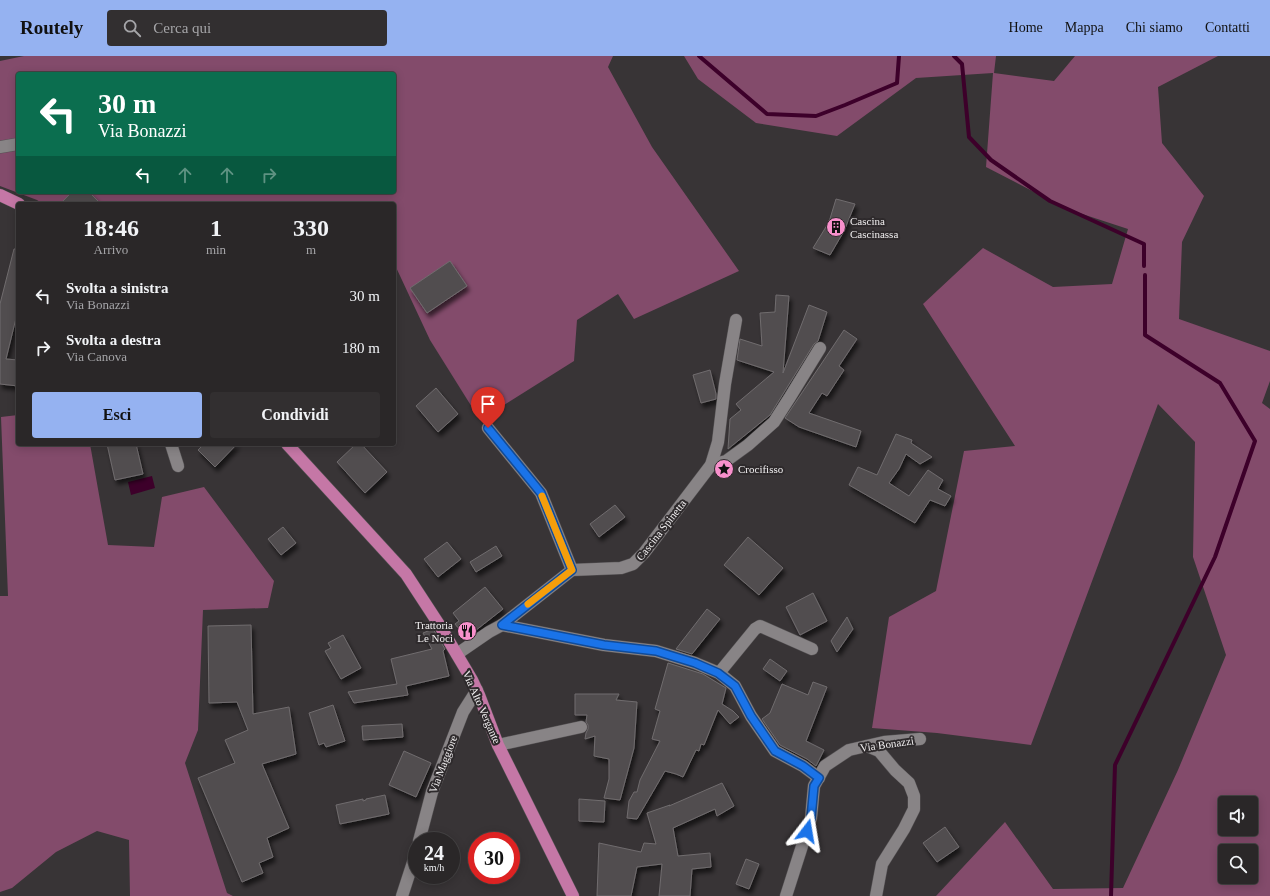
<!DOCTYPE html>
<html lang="it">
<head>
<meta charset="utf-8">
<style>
  :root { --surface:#2a2728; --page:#322f30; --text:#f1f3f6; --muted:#a5a5a8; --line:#464445; --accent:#95b2f1 }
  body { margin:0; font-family:Georgia,serif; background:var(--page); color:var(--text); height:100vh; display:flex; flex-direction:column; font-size:15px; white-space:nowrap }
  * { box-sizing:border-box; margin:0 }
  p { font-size:13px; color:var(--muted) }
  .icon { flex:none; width:22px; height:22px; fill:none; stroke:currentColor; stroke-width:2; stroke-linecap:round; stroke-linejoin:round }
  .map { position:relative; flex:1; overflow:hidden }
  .panel { position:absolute; left:16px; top:146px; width:380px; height:244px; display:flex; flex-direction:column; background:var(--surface); border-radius:4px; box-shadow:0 2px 10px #0003,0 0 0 1px var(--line) }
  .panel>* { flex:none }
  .hud { position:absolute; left:16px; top:16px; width:380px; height:122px; border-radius:4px; box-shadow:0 2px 10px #0003,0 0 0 1px var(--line); background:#0b6e4f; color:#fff; overflow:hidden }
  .fabs { position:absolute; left:1218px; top:740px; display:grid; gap:8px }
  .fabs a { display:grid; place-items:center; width:40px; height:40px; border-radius:4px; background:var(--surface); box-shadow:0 2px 10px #0003,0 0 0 1px var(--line); font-size:20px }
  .speed { position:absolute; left:408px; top:776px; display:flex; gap:8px; font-size:20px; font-weight:700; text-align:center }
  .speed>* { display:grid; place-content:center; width:52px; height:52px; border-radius:50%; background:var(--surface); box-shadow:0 2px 10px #0003,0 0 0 1px var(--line); line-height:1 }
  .speed small { font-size:10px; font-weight:400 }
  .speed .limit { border:6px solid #d22; background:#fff; color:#111 }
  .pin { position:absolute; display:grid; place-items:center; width:34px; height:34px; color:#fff; margin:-41px -17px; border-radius:50% 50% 50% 0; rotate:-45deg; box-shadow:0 0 4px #0007 }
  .pin .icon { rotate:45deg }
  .me { position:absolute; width:44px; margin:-22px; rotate:14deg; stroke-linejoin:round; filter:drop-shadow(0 0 3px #0008) }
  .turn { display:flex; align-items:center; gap:14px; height:84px; padding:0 16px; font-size:18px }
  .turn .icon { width:52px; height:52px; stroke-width:2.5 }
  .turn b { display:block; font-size:28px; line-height:34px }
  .lanes { display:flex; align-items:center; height:38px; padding:0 16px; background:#0003; justify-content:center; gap:20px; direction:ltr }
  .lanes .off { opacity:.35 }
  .eta { display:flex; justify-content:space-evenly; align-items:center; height:68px; text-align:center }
  .eta b { font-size:24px; font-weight:700; line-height:28px }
  .action { display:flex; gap:8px; margin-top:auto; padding:8px 16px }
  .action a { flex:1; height:46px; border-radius:4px; background:var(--accent); color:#111; font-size:16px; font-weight:700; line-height:46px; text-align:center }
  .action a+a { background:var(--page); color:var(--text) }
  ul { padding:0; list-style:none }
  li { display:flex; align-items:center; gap:12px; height:52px; padding:0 16px }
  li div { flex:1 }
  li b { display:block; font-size:15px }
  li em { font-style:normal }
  header { display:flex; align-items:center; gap:24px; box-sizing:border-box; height:56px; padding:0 20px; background:var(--accent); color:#111 }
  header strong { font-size:19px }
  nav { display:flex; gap:22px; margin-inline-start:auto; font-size:14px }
  .search { width:280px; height:36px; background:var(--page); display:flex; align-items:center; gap:10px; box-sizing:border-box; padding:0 14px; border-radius:4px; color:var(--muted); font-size:15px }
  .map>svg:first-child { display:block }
</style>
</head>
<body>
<header>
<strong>Routely</strong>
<div class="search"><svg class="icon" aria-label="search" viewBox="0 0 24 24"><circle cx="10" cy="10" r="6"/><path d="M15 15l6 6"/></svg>Cerca qui</div>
<nav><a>Home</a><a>Mappa</a><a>Chi siamo</a><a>Contatti</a></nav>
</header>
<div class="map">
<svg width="1270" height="840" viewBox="0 0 1270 840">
  <defs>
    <filter id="shadow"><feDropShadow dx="2.5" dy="4.5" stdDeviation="2" flood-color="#0009"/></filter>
  </defs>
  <rect width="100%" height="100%" fill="#383436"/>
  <!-- green -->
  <g fill="#834b6b" fill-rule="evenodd">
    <path d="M24,0h589l-5,11 44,80 87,124 -105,48 -16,-25 -41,26 -3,41 -94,59 -50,-80 -36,-77v-59h-351l-6,-4 -37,-14v-125zM18,18h376v118h-376z"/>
    <path d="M684,0h312l-2,17 60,8 21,-25h143l-60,31 4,56 42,53 -22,46 -3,77 91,32v30l-8,22 8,6v487h-334l69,-74 48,67 70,-1 55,-118 48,-115 -33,-98 2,-115 -37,-38 -127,341 -94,-12 -65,-5 17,-111 47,-26 28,-140 51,-5 -92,-142 60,-56 70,39 59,-3 16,-55 -61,-20 -81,-42 7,-94 -77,5 -79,58 -81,-13 -58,-44zM1225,747h26v26h-26zM1225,795h26v26h-26z"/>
    <path d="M18,359v29h72l18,101 46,2 8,-50 42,-10 70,94 -6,27 -65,2 -5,120 -13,33 42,130 6,3h-103l-1,-56 -32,-9 -41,21 -44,36 -12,4v-296h8l-7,-179z"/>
  </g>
  <!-- water -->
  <path fill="#3d002a" d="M152,420l3,12 -24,7 -3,-13z"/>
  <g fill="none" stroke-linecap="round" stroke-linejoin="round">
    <!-- stream -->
    <g stroke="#3d002a" stroke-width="4">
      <path d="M699,0l68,58 49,2 29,-11 52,-22 2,-27"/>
      <path d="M954,0l8,8 7,73 22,23 59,41 94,43v22"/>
      <path d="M1111,840l4,-131 100,-208 40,-116 -35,-58 -75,-48v-60"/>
    </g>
  </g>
  <!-- building -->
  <g fill="#514d4f" stroke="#706c6e" filter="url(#shadow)">
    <path d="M72,136h17l12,12h-41z"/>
    <path d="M836,143l19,5 -11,27 -14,24 -17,-7 16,-26z"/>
    <path d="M14,193h4v61l-12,49 12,1v26l-18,-2v-80z"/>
    <path d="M450,205l17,25 -40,27 -17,-25z"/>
    <path d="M776,239l13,1 -6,77 26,-68 18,7 -9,29 -4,3 -44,71 -42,34 2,-30 11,-9 -5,-6 38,-32 -37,-12 3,-21 22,7 -2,-33 15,-1z"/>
    <path d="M844,274l13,9 -18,27 5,4 -17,26 -5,-3 -13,20 52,18 -5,16 -57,-20 -14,-9z"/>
    <path d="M710,314l6,24v5l-15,4 -8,-28z"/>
    <path d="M436,332l22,26 -20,18 -22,-26z"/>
    <path d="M896,378l16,6 -1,3 21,14 -12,7 -14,-10 -7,15 -10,14 20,13 19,-26 15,10 -5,9 13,7 -6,10 -15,-6 -15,23 -66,-38 9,-18 19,8z"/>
    <path d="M107,388h29l7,30 -28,6z"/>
    <path d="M204,388h33l-22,23 -17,-17z"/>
    <path d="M356,388h5l26,28 -22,21 -28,-31z"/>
    <path d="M615,449l10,12 -26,20 -9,-13z"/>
    <path d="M283,471l13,16 -15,12 -13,-16z"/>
    <path d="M748,481l35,31 -24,27 -35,-30z"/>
    <path d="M447,486l14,17 -23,18 -14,-18z"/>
    <path d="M496,490l6,10 -26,16 -6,-10z"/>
    <path d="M485,531l18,22 -37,29 -11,-14 4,-3 -6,-8z"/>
    <path d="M813,537l14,28 -27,14 -14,-28z"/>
    <path d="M707,553l13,10 -28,35 -16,-5z"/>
    <path d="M847,561l6,12 -16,23 -6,-11z"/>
    <path d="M251,569l2,89 36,-7 7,47 -34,10 27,64 -22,10 6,19 -14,6 4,10 -21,9 -44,-104 37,-15 -10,-23 23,-10 -11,-28 -28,1 -1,-77z"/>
    <path d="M433,573l12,20 -2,2 6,25 -43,10 2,9 -54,8 -6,-11 49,-8 -6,-25 41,-10 -9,-16z"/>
    <path d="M343,579l18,33 -20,11 -16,-28 6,-3 -3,-5z"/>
    <path d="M770,603l17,12 -7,10 -17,-12z"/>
    <path d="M668,607l35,11 23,14 -4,16 11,7 6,6 -9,7 -12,-14 -14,35 -3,-1 -2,7 -3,-1 -13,27 -7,-3 -11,-3 -28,48 -10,-1 2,-17 5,-9h3l3,-12 20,-39 -8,-2 8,-28 -5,-2z"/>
    <path d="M813,626l14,5 -21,54 18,9 -8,16 -9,-7 -27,-14 -18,-26 8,-6 12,-29 26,11z"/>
    <path d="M575,638h44l-3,6 21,2 -3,46 -14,52 -16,-2 5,-19v-20l-15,-3 1,-20 -10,3 1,-6 2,-4v-4l-2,-3 1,-7h-12z"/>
    <path d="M333,649l12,36 -19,6 -2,-4 -5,2 -10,-32z"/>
    <path d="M402,668l1,13 -40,3 -1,-14z"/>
    <path d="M404,695l27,12 -15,34 -27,-12z"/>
    <path d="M722,727l12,23 -17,10 -2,-7 -42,19 5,28 32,-3 1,14 -19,2 -2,27h-31l3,-32 -25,3 -6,29h-34l2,-53 42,9 3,-9 12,1 -9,-31 23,-8 -1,1z"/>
    <path d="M385,739l4,19 -49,10 -4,-19 27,-6v2l3,-1v-1z"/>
    <path d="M579,743l26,2 -1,21 -25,-1z"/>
    <path d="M945,771l14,20 -22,15 -14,-19z"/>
    <path d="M746,803l13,5 -10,25 -13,-5z"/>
  </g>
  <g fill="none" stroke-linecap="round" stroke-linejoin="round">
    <!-- minor casing -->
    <g stroke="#565355" stroke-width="13">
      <g id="minor">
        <path d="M0,91l18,-3"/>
        <path d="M171,388l7,22"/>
        <path d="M711,409l15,-4 22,-16 26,-23 16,-25 30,-49"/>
        <path d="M572,514l49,-2 12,-4 11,-11 67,-88 7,-23 7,-58 11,-64"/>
        <path d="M502,569l102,20 52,6 39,12 24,10 16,13 16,30 24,35 28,15 16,12"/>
        <path d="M457,598l32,-22 13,-7 70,-55 -31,-77 -53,-65"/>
        <path d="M719,617l36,-44 5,-3 52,23"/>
        <path d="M498,689l83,-18"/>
        <path d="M867,690l12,5 16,19 14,13 5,13v13l-10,20 -22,35 -6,32"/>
        <path d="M419,785l13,-49 31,-80 14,-22"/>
        <path d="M402,840l15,-46"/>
        <path d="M786,840l25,-78 3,-32 11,-20 24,-16 35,-8 36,-3"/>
      </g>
    </g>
    <!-- major casing -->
    <g stroke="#565355" stroke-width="13">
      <g id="major">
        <path d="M0,139l19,9"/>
        <path d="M287,388l119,130 34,52 32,54 7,15 19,50 75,151"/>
      </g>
    </g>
    <!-- minor -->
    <use href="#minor" stroke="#888486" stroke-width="12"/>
    <!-- major -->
    <use href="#major" stroke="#c577a6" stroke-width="12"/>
  </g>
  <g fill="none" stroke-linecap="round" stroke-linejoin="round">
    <!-- route casing -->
    <g stroke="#114b97" stroke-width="10">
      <path id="route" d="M488,372l53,65 31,77 -70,55 102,20 52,6 39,12 23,10 17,13 16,30 24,35 28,15 16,12 -5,8 -3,32 -4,13"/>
    </g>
    <!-- route -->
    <use href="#route" stroke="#1a73e8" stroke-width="7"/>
    <!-- slow -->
    <path stroke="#f59e0b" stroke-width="7" d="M528,548l44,-34 -30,-74"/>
  </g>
  <!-- icons -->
  <defs>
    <g id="building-disc" transform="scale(1)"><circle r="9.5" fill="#f890cc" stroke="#2e2a2c"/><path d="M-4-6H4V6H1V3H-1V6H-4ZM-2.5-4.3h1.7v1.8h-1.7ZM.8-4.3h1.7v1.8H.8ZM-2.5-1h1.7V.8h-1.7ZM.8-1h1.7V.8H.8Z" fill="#111"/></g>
    <g id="sight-disc" transform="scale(1)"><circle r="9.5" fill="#f890cc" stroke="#2e2a2c"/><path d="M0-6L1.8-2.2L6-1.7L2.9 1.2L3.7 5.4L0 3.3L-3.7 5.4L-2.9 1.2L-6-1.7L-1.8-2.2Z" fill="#111"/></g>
    <g id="restaurant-disc" transform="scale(1)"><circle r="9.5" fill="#f890cc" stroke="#2e2a2c"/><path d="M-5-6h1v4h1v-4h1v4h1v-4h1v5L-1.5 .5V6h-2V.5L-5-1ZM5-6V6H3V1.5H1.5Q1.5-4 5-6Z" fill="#111"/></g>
  </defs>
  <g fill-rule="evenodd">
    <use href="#building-disc" x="836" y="171"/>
    <use href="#sight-disc" x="724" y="413"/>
    <use href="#restaurant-disc" x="467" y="575"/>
  </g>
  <g text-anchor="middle" stroke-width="4" stroke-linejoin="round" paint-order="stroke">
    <!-- poi labels -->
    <g font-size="11" fill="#f1eff0" stroke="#2e2a2c" text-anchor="start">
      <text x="850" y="169">Cascina<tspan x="850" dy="13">Cascinassa</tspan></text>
      <text x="738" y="417">Crocifisso</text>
      <text x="453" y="573" text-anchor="end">Trattoria<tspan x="453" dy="13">Le Noci</tspan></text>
    </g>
    <!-- street labels -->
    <g font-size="11" fill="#f1eff0" stroke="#2e2a2c">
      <text transform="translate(661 474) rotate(-52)" y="4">Cascina Spinetta</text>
      <text transform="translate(482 651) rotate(66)" y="4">Via Alto Vergante</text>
      <text transform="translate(887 688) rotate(-8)" y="4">Via Bonazzi</text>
      <text transform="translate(443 708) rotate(-69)" y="4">Via Maggiore</text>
    </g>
  </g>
</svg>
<div class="fabs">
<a><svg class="icon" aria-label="sound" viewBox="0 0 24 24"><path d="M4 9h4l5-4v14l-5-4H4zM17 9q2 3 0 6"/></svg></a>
<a><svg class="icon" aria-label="search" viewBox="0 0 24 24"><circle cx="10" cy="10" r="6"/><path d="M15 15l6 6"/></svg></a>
</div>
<div class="speed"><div>24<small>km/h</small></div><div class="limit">30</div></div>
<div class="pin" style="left:488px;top:372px;background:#d93025"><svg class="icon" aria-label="arrive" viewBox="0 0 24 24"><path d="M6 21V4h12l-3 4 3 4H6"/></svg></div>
<svg class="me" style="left:807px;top:775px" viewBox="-20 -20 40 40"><path d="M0-17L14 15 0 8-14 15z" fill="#1a73e8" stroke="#fff" stroke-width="4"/></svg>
<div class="hud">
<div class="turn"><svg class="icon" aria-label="left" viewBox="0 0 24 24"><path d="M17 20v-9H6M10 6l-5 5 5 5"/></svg><div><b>30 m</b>Via Bonazzi</div></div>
<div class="lanes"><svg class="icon" aria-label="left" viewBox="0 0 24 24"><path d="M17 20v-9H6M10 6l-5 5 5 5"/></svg><svg class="icon off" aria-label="ahead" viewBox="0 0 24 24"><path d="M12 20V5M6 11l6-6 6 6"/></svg><svg class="icon off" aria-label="ahead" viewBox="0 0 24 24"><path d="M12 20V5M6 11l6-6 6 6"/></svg><svg class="icon off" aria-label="right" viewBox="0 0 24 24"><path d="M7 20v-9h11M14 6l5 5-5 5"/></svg></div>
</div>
<section class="panel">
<div class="eta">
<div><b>18:46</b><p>Arrivo</p></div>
<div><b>1</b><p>min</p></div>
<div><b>330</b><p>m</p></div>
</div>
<ul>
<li><svg class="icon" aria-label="left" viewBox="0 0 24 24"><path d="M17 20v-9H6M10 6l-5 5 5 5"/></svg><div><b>Svolta a sinistra</b><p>Via Bonazzi</p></div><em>30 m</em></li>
<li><svg class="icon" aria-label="right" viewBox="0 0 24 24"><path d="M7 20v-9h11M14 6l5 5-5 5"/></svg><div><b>Svolta a destra</b><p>Via Canova</p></div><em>180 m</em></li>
</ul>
<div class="action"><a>Esci</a><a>Condividi</a></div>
</section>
</div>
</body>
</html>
